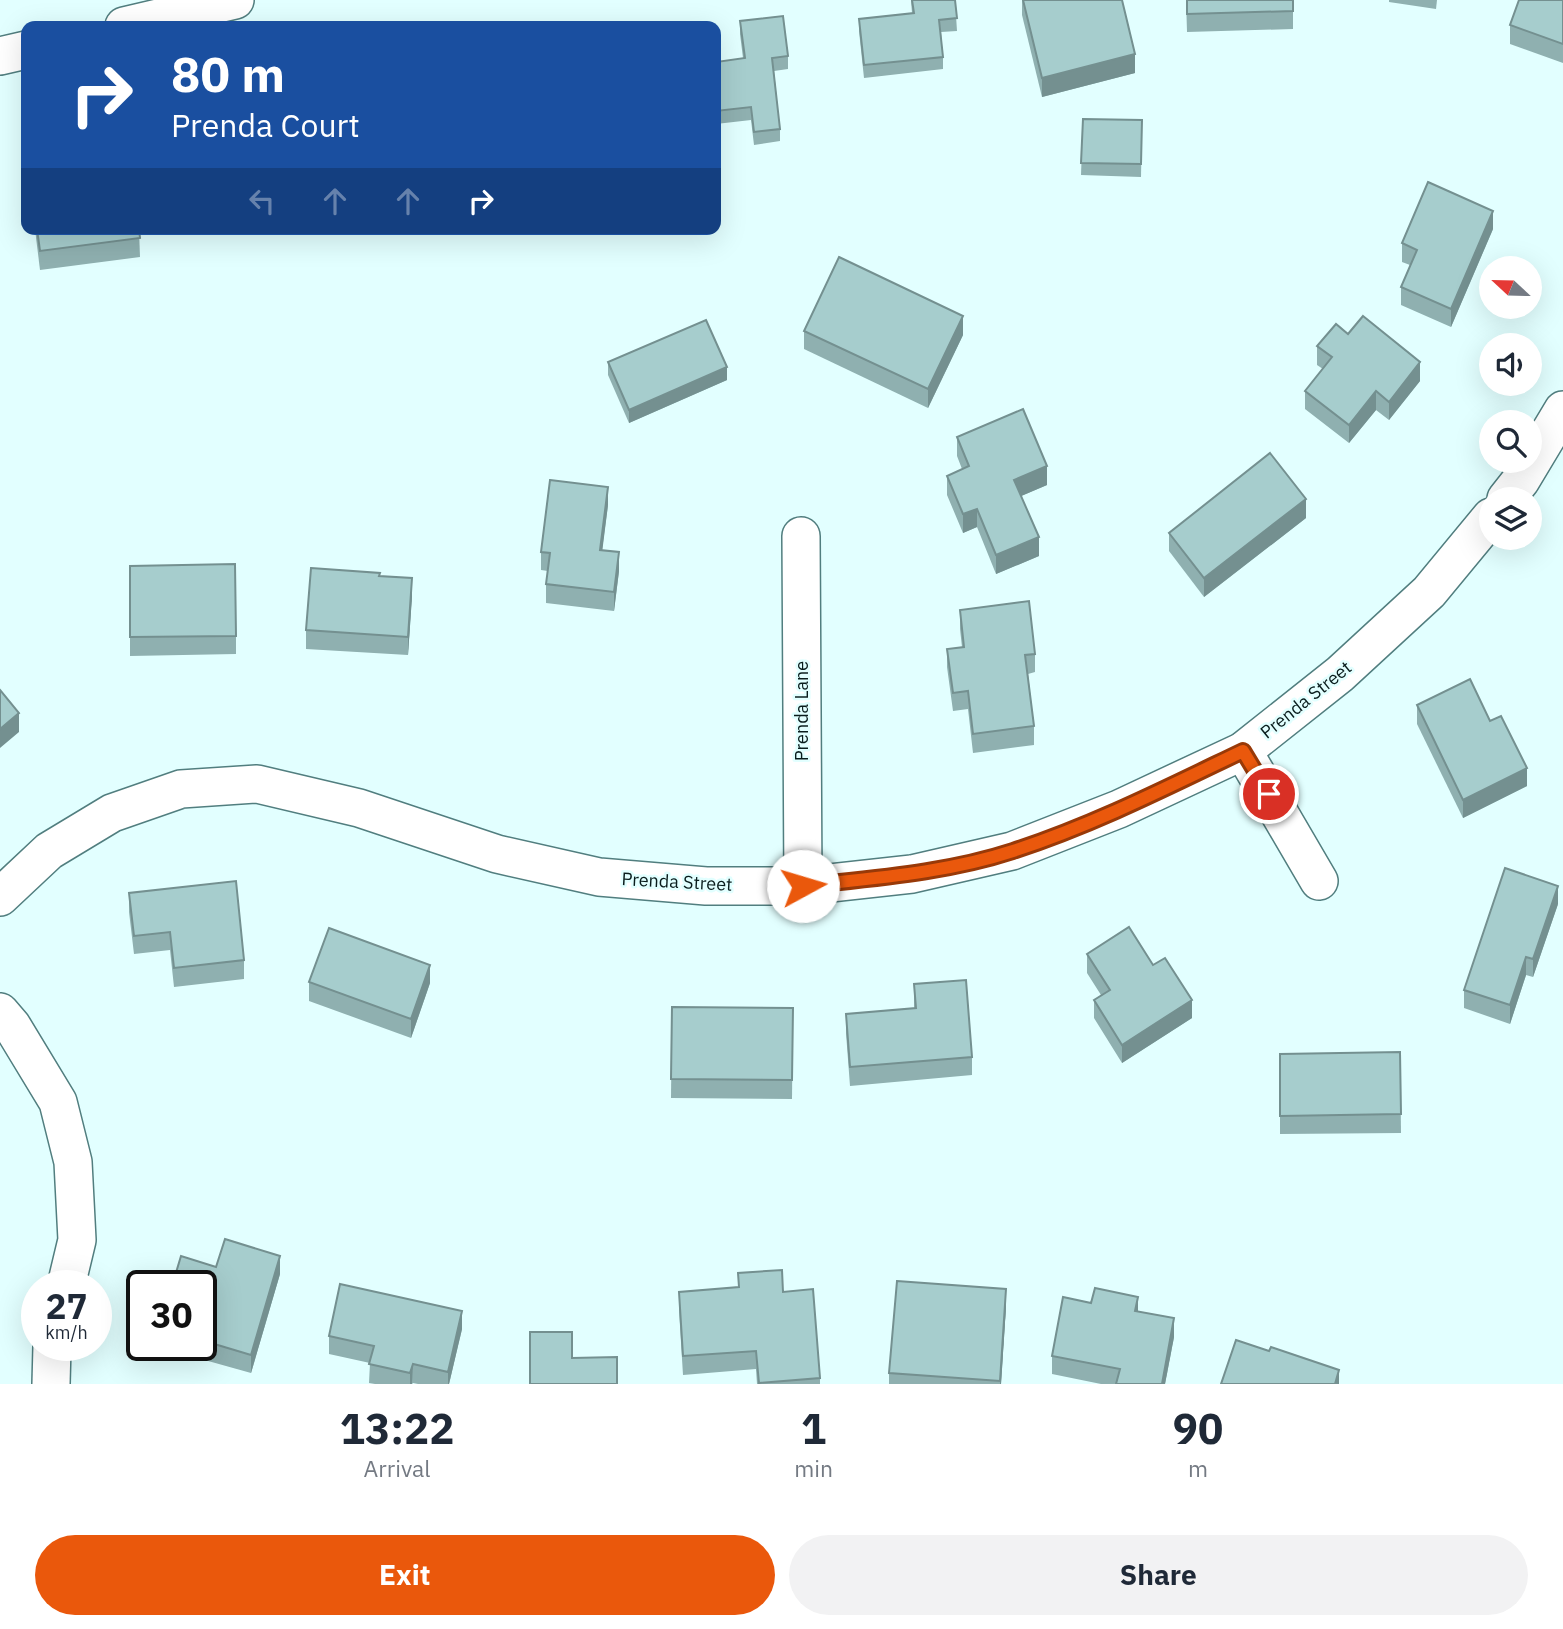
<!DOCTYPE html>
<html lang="en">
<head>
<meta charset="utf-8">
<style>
  :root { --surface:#fff; --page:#f2f2f3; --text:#1f2937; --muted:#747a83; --accent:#ea580c }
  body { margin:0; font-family:"IBM Plex Sans",sans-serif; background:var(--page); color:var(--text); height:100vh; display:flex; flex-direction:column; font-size:26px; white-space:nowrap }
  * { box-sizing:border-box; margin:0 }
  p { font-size:23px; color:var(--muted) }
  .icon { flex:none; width:38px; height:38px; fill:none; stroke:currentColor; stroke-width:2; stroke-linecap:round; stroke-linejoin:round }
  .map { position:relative; height:1384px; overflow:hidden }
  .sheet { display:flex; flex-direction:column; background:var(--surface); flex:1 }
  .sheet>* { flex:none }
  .guide { position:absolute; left:21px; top:21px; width:700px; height:214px; border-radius:14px; box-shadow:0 7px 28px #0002; background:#1a4fa0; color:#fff; overflow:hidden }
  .needle { width:46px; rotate:292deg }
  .tools { position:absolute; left:1479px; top:256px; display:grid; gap:14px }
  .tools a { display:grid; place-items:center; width:63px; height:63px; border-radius:50%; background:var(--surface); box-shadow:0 7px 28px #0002; font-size:35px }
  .speed { position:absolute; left:21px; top:1270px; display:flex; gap:14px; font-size:35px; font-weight:700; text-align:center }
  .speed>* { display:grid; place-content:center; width:91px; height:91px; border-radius:50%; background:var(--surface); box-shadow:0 7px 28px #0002; line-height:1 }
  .speed small { font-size:18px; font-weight:400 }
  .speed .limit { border:4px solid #111; border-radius:10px; background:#fff; color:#111 }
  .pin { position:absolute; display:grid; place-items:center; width:60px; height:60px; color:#fff; margin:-30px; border:4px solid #fff; border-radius:50%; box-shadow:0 2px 7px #0007 }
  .me { position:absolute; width:77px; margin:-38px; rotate:84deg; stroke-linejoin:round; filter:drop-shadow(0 0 5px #0008) }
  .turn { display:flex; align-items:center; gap:24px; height:147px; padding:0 35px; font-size:32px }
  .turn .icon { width:91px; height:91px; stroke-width:2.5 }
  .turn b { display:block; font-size:49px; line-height:60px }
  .lanes { display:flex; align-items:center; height:66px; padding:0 35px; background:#0003; justify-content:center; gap:35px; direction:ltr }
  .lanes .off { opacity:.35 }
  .eta { display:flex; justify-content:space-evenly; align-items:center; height:119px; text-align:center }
  .eta b { font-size:42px; font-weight:700; line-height:49px }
  .primary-button { display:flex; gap:14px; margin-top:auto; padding:14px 35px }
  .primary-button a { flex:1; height:80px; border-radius:42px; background:var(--accent); color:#fff; font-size:28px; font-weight:700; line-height:80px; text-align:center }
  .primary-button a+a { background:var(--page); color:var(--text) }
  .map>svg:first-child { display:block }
</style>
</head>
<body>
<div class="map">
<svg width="1563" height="1384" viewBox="0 0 1563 1384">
  <rect width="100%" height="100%" fill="#e2ffff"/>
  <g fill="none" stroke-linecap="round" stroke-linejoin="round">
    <!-- street casing -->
    <g stroke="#517e7f" stroke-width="40">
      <g id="street">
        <path d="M124,26l111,-26"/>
        <path d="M0,56l26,-6"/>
        <path d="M1506,499l15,-19 42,-70"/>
        <path d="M801,536l2,350"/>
        <path d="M1243,751l76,130"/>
        <path d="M0,897l49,-46 63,-38 69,-24 76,-5 102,24 138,46 102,23 107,9h97l109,-12 100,-23 107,-42 124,-58 97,-77 89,-82 62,-75"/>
        <path d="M0,1012l12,14 46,76 15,60 4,78 -11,46"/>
        <path d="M51,1384l1,-38"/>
      </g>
    </g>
    <!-- street -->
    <use href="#street" stroke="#fff" stroke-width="37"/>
  </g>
  <!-- wall -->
  <g fill="#8fb0b0">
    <path d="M911,0h44l2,31 -16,1 2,25v12l-79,9 -5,-47v-12l53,-6z"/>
    <path d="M1022,0h100l13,73 -93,24 -20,-82z"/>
    <path d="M1186,0h107v29l-106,3z"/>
    <path d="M1389,0h48l-1,9 -47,-7z"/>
    <path d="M1563,0v63l-53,-19v-19z"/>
    <path d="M740,21l48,35v13l-14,2 6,58v12l-26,4 -3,-25 -35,4v-62l27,-4 -3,-24z"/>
    <path d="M1083,119l59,1 -1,57 -60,-2z"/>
    <path d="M35,229h104l1,28 -100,13z"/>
    <path d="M1493,229l-42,98 -50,-22v-18l9,-22 -8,-3v-19z"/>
    <path d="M804,331l159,4 -35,73 -124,-59z"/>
    <path d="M1348,334l72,47 -31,39 -13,-10 -27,33 -44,-34v-18l18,-22 -6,-4v-19z"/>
    <path d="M608,362l119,18 -98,43 -21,-48z"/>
    <path d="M957,437l90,48 -26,11 18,60 -43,18 -19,-47 -14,6 -16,-38v-19l15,-7 -5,-13z"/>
    <path d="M608,505l-6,45 17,21 -5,40 -68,-8v-19l2,-13 -7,-1v-18z"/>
    <path d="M1306,518l-102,79 -35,-46v-18z"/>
    <path d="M130,566l106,70v18l-106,2z"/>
    <path d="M380,576l32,20 -4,59 -102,-6v-19z"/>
    <path d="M960,610l75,44v18l-7,2 6,52v19l-61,8 -5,-44 -15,2 -6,-44v-18l15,-2 -2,-18z"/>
    <path d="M1417,705l110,81 -64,32 -46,-94z"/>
    <path d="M129,893l115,67v19l-70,8 -4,-37 -36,4 -5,-42z"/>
    <path d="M1558,904l-25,73 -7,-2 -16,49 -46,-16v-18z"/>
    <path d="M1087,954l66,11 39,53 -70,45 -28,-45v-18l7,-5 -14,-22z"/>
    <path d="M309,982l121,1 -19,55 -102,-37z"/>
    <path d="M914,984l58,73v18l-122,11 -4,-53v-19l68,-6z"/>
    <path d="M672,1007l121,1 -1,91 -121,-1z"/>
    <path d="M1400,1052l1,81 -121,1v-80z"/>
    <path d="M216,1267l64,7 -29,99 -50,-14v-73z"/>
    <path d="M738,1273l45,19 37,86v6h-63l-1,-15 -73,6 -4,-65v-18l59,-5z"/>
    <path d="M1006,1307l-5,77h-112v-11z"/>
    <path d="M1138,1312l36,25 -9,47h-64l-49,-10v-18z"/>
    <path d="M462,1329l-13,55h-31l-5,-1 -1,1h-37l-6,-1 1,-20 -41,-9v-18z"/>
  </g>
  <!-- shaded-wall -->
  <g fill="#749090">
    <path d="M1135,54v19l-93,24v-19z"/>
    <path d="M1493,211v18l-42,98v-18z"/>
    <path d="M963,316v19l-35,73v-19z"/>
    <path d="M1420,362v19l-31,39v-18z"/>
    <path d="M727,367v13l-98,43v-13z"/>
    <path d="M1376,391v19l-27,33v-18z"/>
    <path d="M1047,466v19l-33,14v-19z"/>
    <path d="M608,487v18l-8,64v-19z"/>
    <path d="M1306,499v19l-102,79v-19z"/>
    <path d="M977,509v18l-14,6v-19z"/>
    <path d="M1039,537v19l-43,18v-19z"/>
    <path d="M619,552v19l-5,40v-19z"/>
    <path d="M412,578v18l-4,59v-18z"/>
    <path d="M19,713v19l-19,16v-19z"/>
    <path d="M1527,768v18l-64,32v-18z"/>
    <path d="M1558,886v18l-25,73v-18z"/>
    <path d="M1526,957v18l-16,49v-19z"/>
    <path d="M430,965v18l-19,55v-19z"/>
    <path d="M1192,1000v18l-70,45v-18z"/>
    <path d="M280,1256v18l-29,99v-18z"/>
    <path d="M1006,1289v18l-5,77h-1z"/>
    <path d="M1138,1297v18l-3,-4z"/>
    <path d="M462,1311v18l-13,55h-1v-12z"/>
    <path d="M1174,1318v19l-9,47h-3z"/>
    <path d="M413,1364l-1,20h-2v-11z"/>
    <path d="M1339,1370v14h-4z"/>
  </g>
  <!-- building -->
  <g fill="#a6cdcd" stroke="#749090" stroke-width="2">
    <path d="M912,0h43l2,18 -18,2 4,37 -79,8 -5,-46 55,-6z"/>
    <path d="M1023,0h99l13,54 -93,24z"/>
    <path d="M1187,0h106v11l-106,3z"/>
    <path d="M1519,0h44v44l-53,-19z"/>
    <path d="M783,16l5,40 -16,2 8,71 -26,3 -3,-25 -35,4v-49l29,-4 -5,-37z"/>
    <path d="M1083,119l59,1 -1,44 -60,-1z"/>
    <path d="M1428,182l65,29 -42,98 -50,-22 16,-37 -15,-7z"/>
    <path d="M37,229h102l1,9 -100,13z"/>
    <path d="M839,257l124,59 -35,73 -124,-58z"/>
    <path d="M1363,316l57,46 -31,40 -13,-11 -27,34 -44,-34 27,-34 -15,-11 19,-22 12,10z"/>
    <path d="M706,320l21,47 -98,43 -21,-48z"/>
    <path d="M1023,409l24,57 -33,14 25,57 -43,18 -19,-46 -14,5 -16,-38 22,-10 -12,-29z"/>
    <path d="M1270,453l36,46 -102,79 -35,-45z"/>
    <path d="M550,480l58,7 -8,63 19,2 -5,40 -68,-8 4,-31 -9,-1z"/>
    <path d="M235,564l1,72 -106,1v-71z"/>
    <path d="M311,568l69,5 -1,3 33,2 -4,59 -102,-7z"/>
    <path d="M1029,601l6,53 -10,1 9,71 -61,8 -5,-43 -15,2 -6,-44 17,-2 -4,-37z"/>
    <path d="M1470,679l20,42 11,-5 26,52 -64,32 -46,-95z"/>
    <path d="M0,690l19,23 -19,16z"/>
    <path d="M1505,868l53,18 -25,73 -7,-2 -16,48 -46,-15z"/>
    <path d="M236,881l8,79 -70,8 -4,-36 -36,4 -5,-43z"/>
    <path d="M1129,927l24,38 12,-7 27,42 -70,45 -28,-45 16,-10 -23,-36z"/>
    <path d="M329,928l101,37 -19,54 -102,-37z"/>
    <path d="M966,980l6,77 -122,10 -4,-53 70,-6 -2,-24z"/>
    <path d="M672,1007l121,1 -1,72 -121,-1z"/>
    <path d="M1400,1052l1,62 -121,2v-62z"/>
    <path d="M225,1239l55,17 -29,99 -50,-15 5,-15 -5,-1v-38h-29l9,-30 35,11z"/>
    <path d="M782,1270l1,22 30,-3 7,89 -61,5 -3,-32 -73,5 -4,-64 60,-5 -1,-14z"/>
    <path d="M897,1281l109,8 -6,92 -111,-8z"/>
    <path d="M340,1284l122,27 -14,61 -35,-8 -3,9 -41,-9 5,-18 -45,-10z"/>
    <path d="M1095,1288l43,9 -3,14 39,7 -12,66h-46l4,-15 -68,-13 11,-59 28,6z"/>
    <path d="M530,1332h42v26l45,-1v27h-87z"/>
    <path d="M1236,1340l33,11 2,-4 68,23 -4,14h-114z"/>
  </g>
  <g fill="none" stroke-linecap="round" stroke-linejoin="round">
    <!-- route casing -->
    <g stroke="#983908" stroke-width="18">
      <path id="route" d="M803,886c71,-8 143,-13 210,-35 80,-26 155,-64 230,-100l26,43"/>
    </g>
    <!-- route -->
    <use href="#route" stroke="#ea580c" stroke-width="12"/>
  </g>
  <g text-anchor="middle" stroke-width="5" stroke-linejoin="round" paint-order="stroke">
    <!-- street labels -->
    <g font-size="18" fill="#091c1c" stroke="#e2ffff">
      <text transform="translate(1306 700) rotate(-39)" y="6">Prenda Street</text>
      <text transform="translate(802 711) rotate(-90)" y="6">Prenda Lane</text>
      <text transform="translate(677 882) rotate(3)" y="6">Prenda Street</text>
    </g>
  </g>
</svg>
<div class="tools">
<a><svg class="needle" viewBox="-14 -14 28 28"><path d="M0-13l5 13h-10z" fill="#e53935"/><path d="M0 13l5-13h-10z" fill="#747a83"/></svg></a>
<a><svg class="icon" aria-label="sound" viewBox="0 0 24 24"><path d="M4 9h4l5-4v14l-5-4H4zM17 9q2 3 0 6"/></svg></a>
<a><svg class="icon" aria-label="search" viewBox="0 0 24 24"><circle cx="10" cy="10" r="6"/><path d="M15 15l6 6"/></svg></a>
<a><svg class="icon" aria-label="layers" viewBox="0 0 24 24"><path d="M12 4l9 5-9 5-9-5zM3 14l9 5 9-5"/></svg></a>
</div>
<div class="speed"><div>27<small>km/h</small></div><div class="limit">30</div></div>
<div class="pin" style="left:1269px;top:794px;background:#d93025"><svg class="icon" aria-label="arrive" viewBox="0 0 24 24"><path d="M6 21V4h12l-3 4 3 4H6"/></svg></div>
<svg class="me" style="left:803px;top:886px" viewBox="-20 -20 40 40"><circle r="19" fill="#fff"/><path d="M0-13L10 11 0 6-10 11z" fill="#ea580c"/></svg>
<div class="guide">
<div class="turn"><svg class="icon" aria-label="right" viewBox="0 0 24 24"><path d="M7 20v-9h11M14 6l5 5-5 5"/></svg><div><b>80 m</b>Prenda Court</div></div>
<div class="lanes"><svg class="icon off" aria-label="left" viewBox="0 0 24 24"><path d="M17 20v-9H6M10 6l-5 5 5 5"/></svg><svg class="icon off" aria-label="ahead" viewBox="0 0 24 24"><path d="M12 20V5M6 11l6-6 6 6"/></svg><svg class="icon off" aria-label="ahead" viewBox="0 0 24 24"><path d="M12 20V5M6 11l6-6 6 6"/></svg><svg class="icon" aria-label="right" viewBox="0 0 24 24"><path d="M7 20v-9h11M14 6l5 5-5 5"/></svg></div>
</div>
</div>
<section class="sheet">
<div class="eta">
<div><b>13:22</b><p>Arrival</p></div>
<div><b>1</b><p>min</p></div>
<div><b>90</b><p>m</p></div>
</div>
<div class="primary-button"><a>Exit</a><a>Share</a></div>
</section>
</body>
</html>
